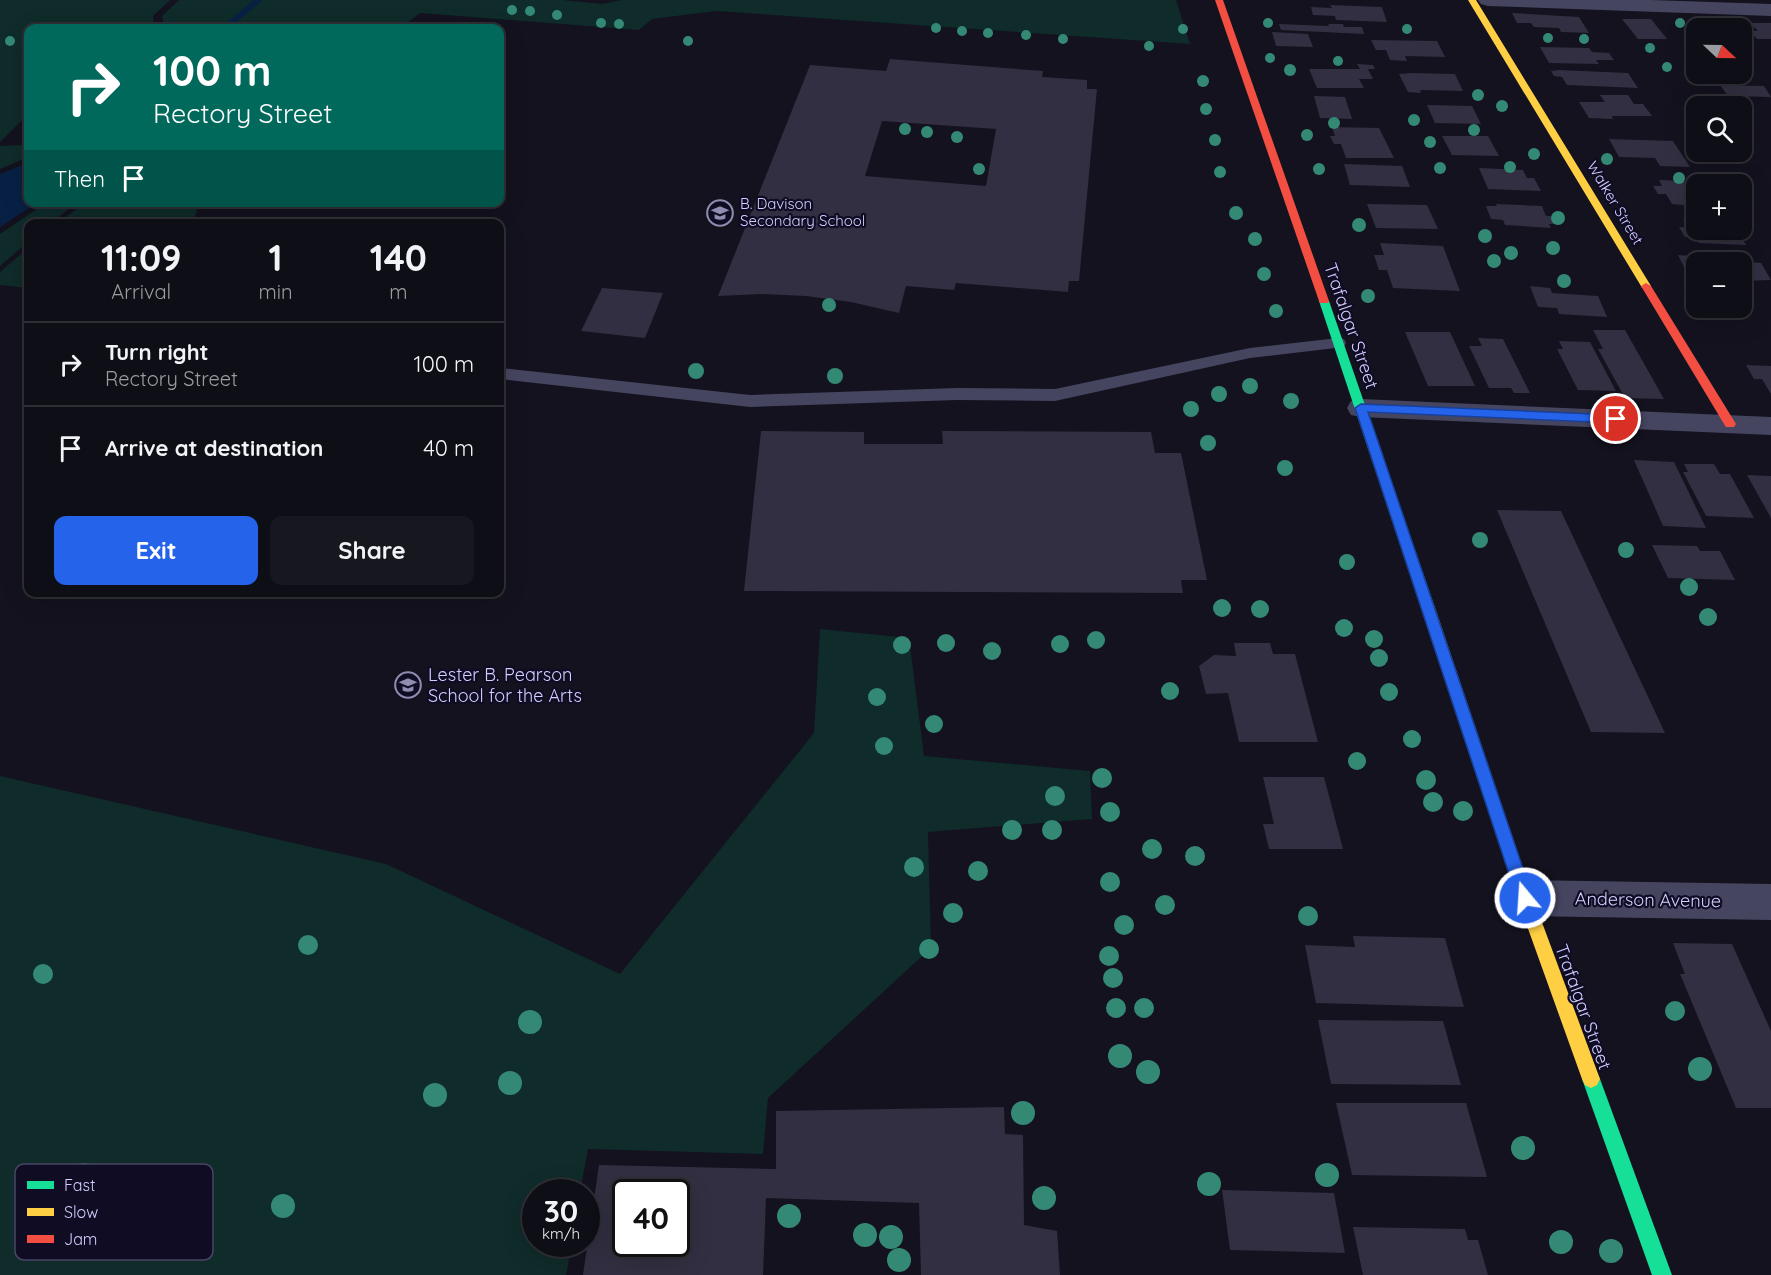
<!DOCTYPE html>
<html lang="en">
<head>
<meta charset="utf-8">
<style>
  :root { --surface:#0e0e16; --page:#17171f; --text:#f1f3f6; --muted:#9b9ca1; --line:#2e2e35; --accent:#2563eb }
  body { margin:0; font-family:Quicksand,sans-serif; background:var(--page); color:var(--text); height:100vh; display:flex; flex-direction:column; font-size:22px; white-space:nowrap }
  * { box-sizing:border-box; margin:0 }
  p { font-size:20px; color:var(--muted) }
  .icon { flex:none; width:33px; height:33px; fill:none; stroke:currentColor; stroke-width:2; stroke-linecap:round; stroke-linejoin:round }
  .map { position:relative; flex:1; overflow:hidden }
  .drawer { position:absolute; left:24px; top:219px; width:480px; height:378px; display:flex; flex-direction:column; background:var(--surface); border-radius:12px; box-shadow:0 6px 24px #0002,0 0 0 2px var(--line) }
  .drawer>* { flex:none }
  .banner { position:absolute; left:24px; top:24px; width:480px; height:183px; border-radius:12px; box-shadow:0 6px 24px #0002,0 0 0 2px var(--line); background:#00695c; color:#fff; overflow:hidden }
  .needle { width:39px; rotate:112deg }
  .buttons { position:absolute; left:1686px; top:18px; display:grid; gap:12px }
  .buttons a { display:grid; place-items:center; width:66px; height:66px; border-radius:12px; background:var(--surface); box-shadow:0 6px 24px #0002,0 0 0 2px var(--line); font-size:30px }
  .speed { position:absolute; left:522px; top:1179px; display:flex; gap:12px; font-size:30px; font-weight:700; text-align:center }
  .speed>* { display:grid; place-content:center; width:78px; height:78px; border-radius:50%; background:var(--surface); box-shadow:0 6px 24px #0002,0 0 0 2px var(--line); line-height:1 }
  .speed small { font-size:15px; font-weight:400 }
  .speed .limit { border:3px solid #111; border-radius:9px; background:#fff; color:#111 }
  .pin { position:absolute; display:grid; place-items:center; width:51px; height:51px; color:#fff; margin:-26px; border:3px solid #fff; border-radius:50%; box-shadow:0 2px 6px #0007 }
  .me { position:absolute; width:66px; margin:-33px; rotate:342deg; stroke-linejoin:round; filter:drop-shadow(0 0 4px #0008) }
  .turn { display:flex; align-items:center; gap:21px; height:126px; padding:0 30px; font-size:27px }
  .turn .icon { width:78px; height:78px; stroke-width:2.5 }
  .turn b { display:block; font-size:42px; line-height:51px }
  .then { display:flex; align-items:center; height:57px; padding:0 30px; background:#0003; gap:12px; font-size:22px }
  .eta { display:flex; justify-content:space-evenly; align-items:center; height:102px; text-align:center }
  .eta b { font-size:36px; font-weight:700; line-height:42px }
  .button { display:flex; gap:12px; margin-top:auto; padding:12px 30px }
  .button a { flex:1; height:69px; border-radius:12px; background:var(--accent); color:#fff; font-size:24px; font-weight:700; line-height:69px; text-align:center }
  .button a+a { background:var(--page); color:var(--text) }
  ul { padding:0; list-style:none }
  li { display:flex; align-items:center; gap:18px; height:84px; padding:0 30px; border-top:2px solid var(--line) }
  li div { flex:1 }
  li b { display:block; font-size:22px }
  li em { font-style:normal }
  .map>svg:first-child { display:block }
</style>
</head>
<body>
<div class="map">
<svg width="1771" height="1275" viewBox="0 0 1771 1275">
  <rect width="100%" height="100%" fill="#13121e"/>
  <!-- green -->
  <g fill="#0f2b2a">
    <path d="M0,0h170l-17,16 1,12h-126v86l-28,28z"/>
    <path d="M179,0h384l39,4 20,-4h554l14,44 -474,-33 -64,8 -13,11 -219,-17 -19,15h-236l-3,-12z"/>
    <path d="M28,145v12l-28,12v-23z"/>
    <path d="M47,202l29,1 -25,20 -23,1v18l-28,24v-32z"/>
    <path d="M85,202h115v1l-8,20h-133z"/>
    <path d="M28,248v40l-28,-3v-13z"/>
    <path d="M820,629l89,9 15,118 166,15 2,48 -164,13 3,116 -163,150 -5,56 -175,-5 -8,43h-44v52h36l-6,31h-566v-499l386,88 234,110 194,-241z"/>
  </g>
  <!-- water -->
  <path fill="#082044" d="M28,163v39l9,1 -37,24v-53z"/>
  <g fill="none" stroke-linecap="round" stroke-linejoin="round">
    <!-- stream -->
    <path fill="#082044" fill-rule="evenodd" d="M254,0h9l-34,28h-8z"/>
  </g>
  <!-- building -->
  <g fill="#312f41" fill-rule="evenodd">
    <path d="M1330,5l52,2 5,15 -51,-2 -1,-4 -22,-1 -2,-8 21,1z"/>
    <path d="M1512,13l67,4 10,16 -28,-1 -2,-4 -25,-1 -3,-4h-14z"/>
    <path d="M1622,19h29l16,20h-29z"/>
    <path d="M1750,23h21v16h-14l-7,-8h8z"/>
    <path d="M1279,24l50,2 -1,-2h15l1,3h18l2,7 -83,-4z"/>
    <path d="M1272,32l36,2 5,13 -37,-1z"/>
    <path d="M1371,40l66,1 8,16 -40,-1 2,5 -17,-1 -4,-10h-10z"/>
    <path d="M1540,47l49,1 3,4 17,1 5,7h-18l3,4 -50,-1z"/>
    <path d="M890,59l153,12 -1,6 45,3v9h10l-18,192h-10l-1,11 -112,-9 -2,7 -48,-4 -7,27 -48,-11 -45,-6 -45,-2 -43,2 92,-231 76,6zM882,121l114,8 -10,57 -121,-10z"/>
    <path d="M1357,64l16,1 2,4h-7l5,10h-14l5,9h-47l-8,-19h51z"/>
    <path d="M1559,70l69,3 10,15 -71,-3 -5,-8 -8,-1 -3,-5z"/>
    <path d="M1411,73l44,1 8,17 -43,-1 1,3 -13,-1 -9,-18z"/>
    <path d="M1720,85l44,1 7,11 -43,-1z"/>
    <path d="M1600,95h28l6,9h9l9,12h-40l1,3 -24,-1 -10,-16h26z"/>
    <path d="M1314,96l31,1 7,22 -32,-1z"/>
    <path d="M1427,105l45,1 9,18 -46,-1z"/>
    <path d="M1332,127l47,1 15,30h-48l-5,-14h-7l-4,-8h5z"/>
    <path d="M1442,136h46l11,20 -47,-1z"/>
    <path d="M1609,139l64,2 17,26 -30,-1 -5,-8 -36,-1z"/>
    <path d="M1344,164l58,2 8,21 -60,-2z"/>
    <path d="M1479,168l44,2 4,8h7l7,13 -53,-2z"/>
    <path d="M1659,180l51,2 1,2h-15v28h-8l-4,-7 -12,-1 -6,-10h-8l-5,-8h9z"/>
    <path d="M1367,204l60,1 11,24 -62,-1z"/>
    <path d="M1496,204l46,2 4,10h7l3,8h-7l2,4 -46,-3 -2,-5 -12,-1 -5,-13h11z"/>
    <path d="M1683,219l13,1v10h41l9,15 -47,-2 -3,-5 -11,-1 -6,-10 9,1z"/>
    <path d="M1380,243l63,3 17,45 -67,-3 -6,-18h-8l-5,-15h10z"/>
    <path d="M1678,255l70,5 1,2 12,1 10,17 -29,1v-19h-46v16l-7,-1z"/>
    <path d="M1530,286l20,2 2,5 46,3 9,21 -48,-3 -2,-6 -19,-1z"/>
    <path d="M602,288l61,5 -18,45 -64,-7z"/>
    <path d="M1593,330h32l39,69 -39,-1 -27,-49h5z"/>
    <path d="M1405,332h45l25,54h-47z"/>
    <path d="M1478,338l25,1 27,54h-16l-3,-5h-22l-20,-42h13z"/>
    <path d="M1559,341l31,1 26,49 -38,-1 -21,-41h6z"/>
    <path d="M1746,365l25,1v28l-9,-15h-8z"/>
    <path d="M761,431l103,1v12h79l-1,-13 209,1 4,21h26l26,127h-26l2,13 -439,-2z"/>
    <path d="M1634,460l40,2 32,66 -43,-2z"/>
    <path d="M1684,464h30l6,10h10l24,44 -48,-2 -23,-44h5z"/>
    <path d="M1747,475l24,1v42z"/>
    <path d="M1497,510l64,1 104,222 -74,-1z"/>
    <path d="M1652,545l45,1 3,5h20l15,29 -67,-2z"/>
    <path d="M1234,643h36l3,11h22l23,88h-79l-11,-49 -22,1 -7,-28 15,-11 22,1z"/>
    <path d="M1263,777h61l19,72h-74l-6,-25h11z"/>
    <path d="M1353,936l92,2 19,69 -148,-4 -11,-58 50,2z"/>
    <path d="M1673,943l59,1 39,87v77h-35l-56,-134h5z"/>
    <path d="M1318,1020l125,1 18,64 -130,-1z"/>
    <path d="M1336,1103h130l21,74 -135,-2z"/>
    <path d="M1004,1107l1,27 18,1 1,90 33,6 3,44h-139l-2,-72 -153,-5 -3,77h-180l16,-110 177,4v-58zM626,1192h50v52h-50z"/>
    <path d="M1222,1190l112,3 11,60 -115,-3z"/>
    <path d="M1353,1227l112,2 3,11h10l10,35h-125z"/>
  </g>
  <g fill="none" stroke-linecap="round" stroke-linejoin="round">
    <!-- lane -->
    <path fill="#454560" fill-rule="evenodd" d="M1338,338l6,1 2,4 -2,4 -94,11 -195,43 -98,-1 -207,7 -250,-28v-11l250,27 207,-7 98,1 195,-41z"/>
    <!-- street -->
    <g fill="#454560" fill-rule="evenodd">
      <path d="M1478,0h173l120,4v12l-283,-10 -7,-2z"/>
      <path d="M1361,399l410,18v18l-410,-18 -10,-2 -4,-7 4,-7z"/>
      <path d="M1525,880l246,4v36l-246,-4 -14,-6 -5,-12 5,-12z"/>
    </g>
    <!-- fast -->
    <g fill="#16e098" fill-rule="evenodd">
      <path d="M1324,298l5,3 104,301 -2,4h-10l-2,-4 -100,-301z"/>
      <path d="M1591,1070l6,3 3,6 72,196h-20l-70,-196 3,-6z"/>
    </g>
    <!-- slow -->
    <g fill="#ffcf43" fill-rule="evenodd">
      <path d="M1468,0h8l175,286 -1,2h-8l-1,-2z"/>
      <path d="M1426,597l7,5 100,296 67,181 -3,6 -6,3 -6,-3 -3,-6 -65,-181 -98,-296z"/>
    </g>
    <!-- jam -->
    <g fill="#f24e42" fill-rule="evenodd">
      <path d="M1215,0h8l106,301 -1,2h-8l-1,-2z"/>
      <path d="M1646,283l5,3 85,138 -2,3h-8l-2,-3 -83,-138z"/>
    </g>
  </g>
  <!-- trees -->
  <g fill="#348975">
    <circle cx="512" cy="10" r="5"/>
    <circle cx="530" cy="11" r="5"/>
    <circle cx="557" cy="15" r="5"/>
    <circle cx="601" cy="23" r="5"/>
    <circle cx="1268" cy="23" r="5"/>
    <circle cx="1680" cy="23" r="5"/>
    <circle cx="619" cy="24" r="5"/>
    <circle cx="936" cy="28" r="5"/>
    <circle cx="1183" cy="29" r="5"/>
    <circle cx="1407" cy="29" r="5"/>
    <circle cx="962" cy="31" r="5"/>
    <circle cx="988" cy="33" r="5"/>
    <circle cx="1026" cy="35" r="5"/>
    <circle cx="1548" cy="38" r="5"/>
    <circle cx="1063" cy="39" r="5"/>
    <circle cx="1584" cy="39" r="5"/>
    <circle cx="10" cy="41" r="5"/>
    <circle cx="688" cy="41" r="5"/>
    <circle cx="1149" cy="46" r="5"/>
    <circle cx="1650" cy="48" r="5"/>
    <circle cx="1270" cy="58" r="5"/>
    <circle cx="1338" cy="61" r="5"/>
    <circle cx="1667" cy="67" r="5"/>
    <circle cx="1290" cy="70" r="6"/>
    <circle cx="1203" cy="81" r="6"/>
    <circle cx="1478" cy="95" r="6"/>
    <circle cx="1502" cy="106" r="6"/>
    <circle cx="1206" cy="109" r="6"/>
    <circle cx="1414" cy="120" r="6"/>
    <circle cx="1334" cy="123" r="6"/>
    <circle cx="905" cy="129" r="6"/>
    <circle cx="1474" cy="130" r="6"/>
    <circle cx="927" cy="132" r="6"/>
    <circle cx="1307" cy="135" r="6"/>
    <circle cx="957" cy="137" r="6"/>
    <circle cx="1215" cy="140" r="6"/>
    <circle cx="1430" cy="142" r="6"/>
    <circle cx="1534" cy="154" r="6"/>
    <circle cx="1607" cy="159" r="6"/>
    <circle cx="1510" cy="167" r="6"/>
    <circle cx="1440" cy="168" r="6"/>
    <circle cx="979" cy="169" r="6"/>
    <circle cx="1319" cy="169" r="6"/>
    <circle cx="1220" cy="172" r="6"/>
    <circle cx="1679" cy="178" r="6"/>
    <circle cx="1236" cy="213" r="7"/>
    <circle cx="1558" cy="218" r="7"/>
    <circle cx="1359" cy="225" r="7"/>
    <circle cx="1485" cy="236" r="7"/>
    <circle cx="1255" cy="239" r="7"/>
    <circle cx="1553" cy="248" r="7"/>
    <circle cx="1511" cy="253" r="7"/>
    <circle cx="1494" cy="261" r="7"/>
    <circle cx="1264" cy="274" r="7"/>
    <circle cx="1564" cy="281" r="7"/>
    <circle cx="1368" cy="296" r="7"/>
    <circle cx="829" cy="305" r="7"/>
    <circle cx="1276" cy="311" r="7"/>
    <circle cx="696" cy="371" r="8"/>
    <circle cx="835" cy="376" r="8"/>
    <circle cx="1250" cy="386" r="8"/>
    <circle cx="1219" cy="394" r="8"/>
    <circle cx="1291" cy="401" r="8"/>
    <circle cx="1191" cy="409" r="8"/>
    <circle cx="1208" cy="443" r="8"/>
    <circle cx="1285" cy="468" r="8"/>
    <circle cx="1480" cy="540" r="8"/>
    <circle cx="1626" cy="550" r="8"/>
    <circle cx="1347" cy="562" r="8"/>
    <circle cx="1689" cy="587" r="9"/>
    <circle cx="1222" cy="608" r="9"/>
    <circle cx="1260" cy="609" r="9"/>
    <circle cx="1708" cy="617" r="9"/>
    <circle cx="1344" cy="628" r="9"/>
    <circle cx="1374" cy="639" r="9"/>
    <circle cx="1096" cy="640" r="9"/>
    <circle cx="946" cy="643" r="9"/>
    <circle cx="1060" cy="644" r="9"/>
    <circle cx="902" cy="645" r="9"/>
    <circle cx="992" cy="651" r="9"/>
    <circle cx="1379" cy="658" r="9"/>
    <circle cx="1170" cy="691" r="9"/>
    <circle cx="1389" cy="692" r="9"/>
    <circle cx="877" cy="697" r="9"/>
    <circle cx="934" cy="724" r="9"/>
    <circle cx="1412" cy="739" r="9"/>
    <circle cx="884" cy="746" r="9"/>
    <circle cx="1357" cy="761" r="9"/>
    <circle cx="1102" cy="778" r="10"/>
    <circle cx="1426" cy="780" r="10"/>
    <circle cx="1055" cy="796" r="10"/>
    <circle cx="1433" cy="802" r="10"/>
    <circle cx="1463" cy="811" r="10"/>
    <circle cx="1110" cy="812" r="10"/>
    <circle cx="1012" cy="830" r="10"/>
    <circle cx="1052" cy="830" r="10"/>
    <circle cx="1152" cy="849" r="10"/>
    <circle cx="1195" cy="856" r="10"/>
    <circle cx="914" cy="867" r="10"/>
    <circle cx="978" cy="871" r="10"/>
    <circle cx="1110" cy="882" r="10"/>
    <circle cx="1165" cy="905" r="10"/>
    <circle cx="953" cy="913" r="10"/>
    <circle cx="1308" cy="916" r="10"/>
    <circle cx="1124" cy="925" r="10"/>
    <circle cx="308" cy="945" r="10"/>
    <circle cx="929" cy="949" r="10"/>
    <circle cx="1109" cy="956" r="10"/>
    <circle cx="43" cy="974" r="10"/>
    <circle cx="1113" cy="978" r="10"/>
    <circle cx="1116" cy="1008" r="10"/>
    <circle cx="1144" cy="1008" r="10"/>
    <circle cx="1675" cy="1011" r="10"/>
    <circle cx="530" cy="1022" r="12"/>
    <circle cx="1120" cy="1056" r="12"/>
    <circle cx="1700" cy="1069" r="12"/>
    <circle cx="1148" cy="1072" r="12"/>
    <circle cx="510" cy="1083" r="12"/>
    <circle cx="435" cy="1095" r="12"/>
    <circle cx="1023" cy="1113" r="12"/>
    <circle cx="1523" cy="1148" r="12"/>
    <circle cx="84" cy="1175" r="12"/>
    <circle cx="1327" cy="1175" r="12"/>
    <circle cx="1209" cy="1184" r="12"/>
    <circle cx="1044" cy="1198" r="12"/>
    <circle cx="283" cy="1206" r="12"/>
    <circle cx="789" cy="1216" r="12"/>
    <circle cx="865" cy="1235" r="12"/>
    <circle cx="891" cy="1237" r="12"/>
    <circle cx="1561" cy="1242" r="12"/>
    <circle cx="1611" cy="1251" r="12"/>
    <circle cx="899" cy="1260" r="12"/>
  </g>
  <!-- route -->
  <path fill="#2563eb" stroke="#184099" stroke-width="1.5" d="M1361,404l255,11 6,4 -6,4 -248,-11 165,486 -3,6 -5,2 -6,-2 -2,-6 -162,-490z"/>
  <!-- icons -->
  <defs>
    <g id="school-ring" transform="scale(1.35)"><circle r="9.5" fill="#0f0c24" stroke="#8f8db0" stroke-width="1.5"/><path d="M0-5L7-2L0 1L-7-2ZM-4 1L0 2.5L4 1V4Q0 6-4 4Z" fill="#8f8db0"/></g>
  </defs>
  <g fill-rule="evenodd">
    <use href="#school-ring" x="720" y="213"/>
    <use href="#school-ring" x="408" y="685"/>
  </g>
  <g text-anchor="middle" stroke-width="4.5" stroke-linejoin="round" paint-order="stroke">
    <!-- far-street labels -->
    <g font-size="15" fill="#d2cfff" stroke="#0f0c24">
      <text transform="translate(1615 203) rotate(59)" y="5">Walker Street</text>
    </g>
    <!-- far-poi labels -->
    <g font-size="15" fill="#d2cfff" stroke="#0f0c24" text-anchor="start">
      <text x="740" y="209">B. Davison<tspan x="740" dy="17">Secondary School</tspan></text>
    </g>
    <!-- street labels -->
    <g font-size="18" fill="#d2cfff" stroke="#0f0c24">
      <text transform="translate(1351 326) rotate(71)" y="6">Trafalgar Street</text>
      <text transform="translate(1648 900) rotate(1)" y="6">Anderson Avenue</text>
      <text transform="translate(1583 1007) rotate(70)" y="6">Trafalgar Street</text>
    </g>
    <!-- poi labels -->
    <g font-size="18" fill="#d2cfff" stroke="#0f0c24" text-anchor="start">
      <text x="428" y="681">Lester B. Pearson<tspan x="428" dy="21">School for the Arts</tspan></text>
    </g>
  </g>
  <!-- legend -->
  <rect x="15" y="1164" width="198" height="96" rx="9" fill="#0f0c24" stroke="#4a4666" stroke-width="1.5"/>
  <rect x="27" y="1181" width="27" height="8" fill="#16e098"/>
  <rect x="27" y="1208" width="27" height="8" fill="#ffcf43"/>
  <rect x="27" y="1235" width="27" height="8" fill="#f24e42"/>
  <g font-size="16" fill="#d2cfff">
    <text x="64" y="1191">Fast</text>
    <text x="64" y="1218">Slow</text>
    <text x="64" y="1245">Jam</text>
  </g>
</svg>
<div class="buttons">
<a><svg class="needle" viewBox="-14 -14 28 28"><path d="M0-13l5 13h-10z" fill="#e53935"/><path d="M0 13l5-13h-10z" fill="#9b9ca1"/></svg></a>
<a><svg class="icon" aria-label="search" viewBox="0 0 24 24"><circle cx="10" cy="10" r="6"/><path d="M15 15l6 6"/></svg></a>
<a>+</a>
<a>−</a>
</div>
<div class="speed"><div>30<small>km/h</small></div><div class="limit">40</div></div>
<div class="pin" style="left:1616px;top:419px;background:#d93025"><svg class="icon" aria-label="arrive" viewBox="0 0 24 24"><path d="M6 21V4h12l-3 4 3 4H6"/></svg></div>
<svg class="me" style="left:1525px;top:898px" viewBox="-20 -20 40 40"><circle r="17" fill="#2563eb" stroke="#fff" stroke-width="3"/><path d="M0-11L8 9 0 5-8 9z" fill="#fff"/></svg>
<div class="banner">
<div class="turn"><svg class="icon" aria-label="right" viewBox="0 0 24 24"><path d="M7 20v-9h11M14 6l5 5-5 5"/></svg><div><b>100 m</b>Rectory Street</div></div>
<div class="then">Then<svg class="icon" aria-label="arrive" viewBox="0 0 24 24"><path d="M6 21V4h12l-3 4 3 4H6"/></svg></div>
</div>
<section class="drawer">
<div class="eta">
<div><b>11:09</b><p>Arrival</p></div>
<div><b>1</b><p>min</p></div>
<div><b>140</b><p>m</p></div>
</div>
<ul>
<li><svg class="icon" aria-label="right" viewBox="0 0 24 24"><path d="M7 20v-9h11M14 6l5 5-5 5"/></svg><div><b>Turn right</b><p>Rectory Street</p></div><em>100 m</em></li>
<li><svg class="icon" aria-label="arrive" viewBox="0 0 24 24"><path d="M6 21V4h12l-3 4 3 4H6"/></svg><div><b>Arrive at destination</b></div><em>40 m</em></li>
</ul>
<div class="button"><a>Exit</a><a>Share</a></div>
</section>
</div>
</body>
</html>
